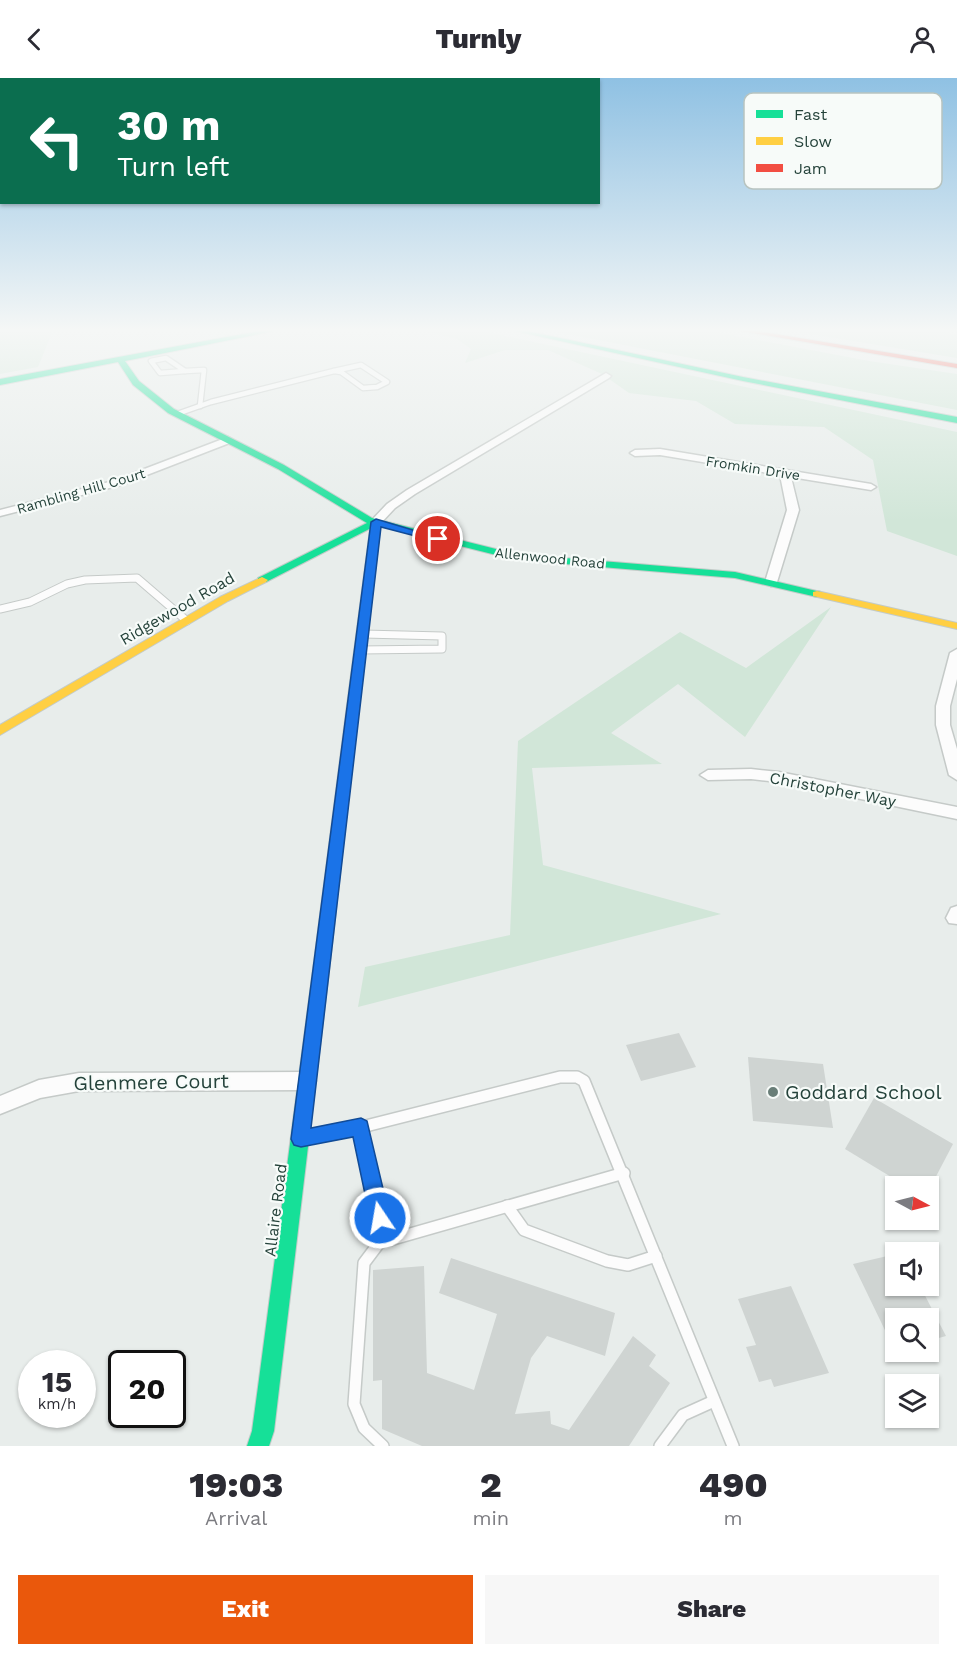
<!DOCTYPE html>
<html lang="en">
<head>
<meta charset="utf-8">
<style>
  :root { --surface:#fff; --page:#f7f7f7; --text:#2b2b33; --muted:#7c7c81; --accent:#ea580c }
  body { margin:0; font-family:"Work Sans",sans-serif; background:var(--page); color:var(--text); height:100vh; display:flex; flex-direction:column; font-size:22px; white-space:nowrap }
  * { box-sizing:border-box; margin:0 }
  p { font-size:20px; color:var(--muted) }
  .icon { flex:none; width:33px; height:33px; fill:none; stroke:currentColor; stroke-width:2; stroke-linecap:round; stroke-linejoin:round }
  .map { position:relative; height:1368px; overflow:hidden }
  .side { display:flex; flex-direction:column; background:var(--surface); flex:1 }
  .side>* { flex:none }
  .banner { position:absolute; left:0px; top:0px; width:600px; height:126px; box-shadow:0 2px 4px #0004; background:#0b6e4f; color:#fff; overflow:hidden }
  .needle { width:39px; rotate:97deg }
  .buttons { position:absolute; left:885px; top:1098px; display:grid; gap:12px }
  .buttons a { display:grid; place-items:center; width:54px; height:54px; border-radius:0px; background:var(--surface); box-shadow:0 2px 4px #0004; font-size:30px }
  .speed { position:absolute; left:18px; top:1272px; display:flex; gap:12px; font-size:30px; font-weight:700; text-align:center }
  .speed>* { display:grid; place-content:center; width:78px; height:78px; border-radius:50%; background:var(--surface); box-shadow:0 2px 4px #0004; line-height:1 }
  .speed small { font-size:15px; font-weight:400 }
  .speed .limit { border:3px solid #111; border-radius:9px; background:#fff; color:#111 }
  .pin { position:absolute; display:grid; place-items:center; width:51px; height:51px; color:#fff; margin:-26px; border:3px solid #fff; border-radius:50%; box-shadow:0 2px 6px #0007 }
  .me { position:absolute; width:66px; margin:-33px; rotate:348deg; stroke-linejoin:round; filter:drop-shadow(0 0 4px #0008) }
  .turn { display:flex; align-items:center; gap:21px; height:126px; padding:0 18px; font-size:27px }
  .turn .icon { width:78px; height:78px; stroke-width:2.5 }
  .turn b { display:block; font-size:42px; line-height:51px }
  .eta { display:flex; justify-content:space-evenly; align-items:center; height:102px; text-align:center }
  .eta b { font-size:36px; font-weight:800; line-height:42px }
  .button { display:flex; gap:12px; margin-top:auto; padding:12px 18px }
  .button a { flex:1; height:69px; border-radius:0px; background:var(--accent); color:#fff; font-size:24px; font-weight:800; line-height:69px; text-align:center }
  .button a+a { background:var(--page); color:var(--text) }
  header { display:flex; justify-content:space-between; align-items:center; height:78px; padding:0 18px; background:var(--surface); font-size:27px; font-weight:800 }
  .map>svg:first-child { display:block }
</style>
</head>
<body>
<header><svg class="icon" aria-label="back" viewBox="0 0 24 24"><path d="M15 5l-7 7 7 7"/></svg>Turnly<svg class="icon" aria-label="person" viewBox="0 0 24 24"><circle cx="12" cy="8" r="4"/><path d="M4 21q1-7 8-7t8 7"/></svg></header>
<div class="map">
<svg width="957" height="1368" viewBox="0 0 957 1368">
  <rect width="100%" height="100%" fill="#e8edeb"/>
  <!-- green -->
  <g fill="#d1e6d8">
    <path d="M0,252h53l-15,37 -38,7z"/>
    <path d="M420,252h57l480,102v124l-70,-25 -14,-71 -49,-33 -89,-3 -39,-23 -67,-8 -27,-19 -54,-24h-43l-40,13 6,-14 -14,-10z"/>
    <path d="M547,252h158l164,31 88,13v36z"/>
    <path d="M786,252h150l21,5v23z"/>
    <path d="M831,529l-86,130 -67,-53 -67,49 51,31 -130,4 11,97 178,49 -363,93 7,-40 145,-32 8,-194 162,-109 66,36z"/>
  </g>
  <!-- building -->
  <g fill="#cfd4d2">
    <path d="M679,955l17,34 -55,14 -15,-36z"/>
    <path d="M748,979l75,7 10,64 -80,-7z"/>
    <path d="M874,1020l79,46 -22,42h-25l-61,-37z"/>
    <path d="M896,1176v32h24l26,50 -18,5v-23h-32v35l-43,-89z"/>
    <path d="M451,1180l164,55 -10,43 -58,-20 -16,22 -16,56 35,-3 1,13 18,6 64,-94 23,19 -7,11 21,17 -41,63h-207l-40,-17v-49l-9,1v-111l51,-4 3,107 47,17 23,-76 -58,-21z"/>
    <path d="M791,1208l38,87 -55,14 -3,-8 -12,3 -13,-35 10,-2 -18,-46z"/>
  </g>
  <g fill="none" stroke-linecap="round" stroke-linejoin="round">
    <!-- lane-far2 casing -->
    <g stroke="#c5cac8" stroke-width="7">
      <g id="lane-far2">
        <path d="M166,280l19,13 -25,2 -9,-12z"/>
        <path d="M361,287l26,17 -10,5 -14,1 -22,-16 -7,-1z"/>
        <path d="M185,293l19,-1 -4,36"/>
        <path d="M177,336l34,-12 123,-31"/>
      </g>
    </g>
    <!-- lane-far1 casing -->
    <g stroke="#c5cac8" stroke-width="9">
      <g id="lane-far1">
        <path d="M0,531l30,-7 37,-18 18,-4 52,-2 50,43"/>
        <path d="M360,572l82,-1v-13l-78,-2"/>
      </g>
    </g>
    <!-- lane casing -->
    <g stroke="#c5cac8" stroke-width="14">
      <g id="lane">
        <path d="M361,1049l24,114"/>
        <path d="M305,1060l33,-5 222,-56h17l7,4 149,365"/>
        <path d="M507,1128l17,24 83,31 21,4 28,-9"/>
        <path d="M383,1368l-19,-18 -10,-24 10,-141 15,-20 245,-70"/>
        <path d="M660,1368l23,-31 31,-14"/>
      </g>
    </g>
    <!-- street casing -->
    <g stroke="#c5cac8" stroke-width="3">
      <g id="street">
        <path d="M606,295l5,3 -2,2 -194,116 -20,14 -15,16h-8l-2,-2 17,-18 20,-14z"/>
        <path d="M228,359l5,3 -1,2 -111,43 -121,31v-6l113,-29z"/>
        <path d="M660,371l211,35 5,3 -5,3 -80,-13 8,33 -22,72 -6,4 -6,-4 22,-72 -7,-35 -120,-20 -25,1 -5,-3 5,-3z"/>
        <path d="M957,571v30l-7,27v19l7,24v31l-8,-5 -13,-50v-19l14,-53z"/>
        <path d="M751,691l28,3 178,35v12l-178,-37 -28,-3 -43,1 -8,-5 8,-5z"/>
        <path d="M957,828v18l-8,-1 -3,-5 5,-10z"/>
        <path d="M306,994l7,3 3,6 -3,6 -7,3 -227,1 -39,7 -40,16v-18l39,-16 40,-7z"/>
      </g>
    </g>
    <!-- fast casing -->
    <g stroke="#c3cbc8" stroke-width="2">
      <g id="fast">
        <path d="M264,252h15l-154,31 14,20 35,28 110,56 88,53 144,36 219,18 86,20 2,2 -6,3 -82,-19 -219,-18 -139,-35 -111,57h-8v-4l109,-55 -89,-54 -110,-56 -35,-28 -15,-23 -118,23v-6z"/>
        <path d="M510,252h13l220,47 214,40v6l-214,-42z"/>
        <path d="M323,870l6,1 2,5 -57,477 -5,15h-22l5,-15 6,-44 57,-433 2,-5z"/>
      </g>
    </g>
    <!-- slow casing -->
    <g stroke="#c3cbc8" stroke-width="2">
      <g id="slow">
        <path d="M376,441l5,3 -23,191 -6,4 -6,-4 25,-191z"/>
        <path d="M262,499l6,3 -2,2 -38,19 -228,134v-10l220,-128z"/>
        <path d="M817,513l140,32v6l-144,-33v-4z"/>
      </g>
    </g>
    <!-- jam casing -->
    <g stroke="#c3cbc8" stroke-width="2">
      <g id="jam">
        <path d="M735,252h16l206,34v4z"/>
        <path d="M352,631l6,4 -27,241 -2,5 -6,1 -6,-1 -2,-5 31,-241z"/>
      </g>
    </g>
    <!-- lane-far2 -->
    <use href="#lane-far2" stroke="#fcfcfc" stroke-width="4.5"/>
    <!-- lane-far1 -->
    <use href="#lane-far1" stroke="#fcfcfc" stroke-width="7"/>
    <!-- lane -->
    <use href="#lane" stroke="#fcfcfc" stroke-width="11"/>
    <!-- street -->
    <use href="#street" fill="#fcfcfc" fill-rule="evenodd"/>
    <!-- fast -->
    <use href="#fast" fill="#16e098" fill-rule="evenodd"/>
    <!-- slow -->
    <use href="#slow" fill="#ffcf43" fill-rule="evenodd"/>
    <!-- jam -->
    <use href="#jam" fill="#f24e42" fill-rule="evenodd"/>
  </g>
  <!-- sky -->
  <linearGradient id="sky" x2="0" y2="1"><stop stop-color="#8fc1e3"/><stop offset="0.57" stop-color="#f5f7f6"/><stop offset="1" stop-color="#f5f7f6" stop-opacity="0"/></linearGradient>
  <rect width="957" height="443" fill="url(#sky)"/>
  <!-- route -->
  <path fill="#1a73e8" stroke="#114b97" stroke-width="1.5" d="M376,441l67,20 -5,3 -57,-15 -70,601 50,-10 6,3 23,97 -3,7 -7,3 -7,-3 -3,-7 -17,-81 -52,10 -7,-2 -3,-6 80,-617z"/>
  <!-- markers -->
  <circle fill="#697e78" stroke="#f7fbf9" stroke-width="2" cx="773" cy="1014" r="6"/>
  <g text-anchor="middle" stroke-width="4.5" stroke-linejoin="round" paint-order="stroke">
    <!-- far-street labels -->
    <g font-size="14" fill="#24423a" stroke="#f7fbf9">
      <text transform="translate(753 390) rotate(9)" y="5">Fromkin Drive</text>
      <text transform="translate(81 413) rotate(-16)" y="5">Rambling Hill Court</text>
      <text transform="translate(550 480) rotate(6)" y="5">Allenwood Road</text>
    </g>
    <!-- street labels -->
    <g font-size="16" fill="#24423a" stroke="#f7fbf9">
      <text transform="translate(177 530) rotate(-30)" y="6">Ridgewood Road</text>
      <text transform="translate(833 711) rotate(11)" y="6">Christopher Way</text>
      <text transform="translate(275 1132) rotate(-83)" y="6">Allaire Road</text>
    </g>
    <!-- near-street labels -->
    <g font-size="20" fill="#24423a" stroke="#f7fbf9">
      <text transform="translate(151 1004) rotate(-1)" y="7">Glenmere Court</text>
    </g>
    <!-- near-poi labels -->
    <g font-size="20" fill="#24423a" stroke="#f7fbf9" text-anchor="start">
      <text x="785" y="1021">Goddard School</text>
    </g>
  </g>
  <!-- legend -->
  <rect x="744" y="15" width="198" height="96" rx="9" fill="#f7fbf9" stroke="#b8c4c0" stroke-width="1.5"/>
  <rect x="756" y="32" width="27" height="8" fill="#16e098"/>
  <rect x="756" y="59" width="27" height="8" fill="#ffcf43"/>
  <rect x="756" y="86" width="27" height="8" fill="#f24e42"/>
  <g font-size="16" fill="#24423a">
    <text x="794" y="42">Fast</text>
    <text x="794" y="69">Slow</text>
    <text x="794" y="96">Jam</text>
  </g>
</svg>
<div class="buttons">
<a><svg class="needle" viewBox="-14 -14 28 28"><path d="M0-13l5 13h-10z" fill="#e53935"/><path d="M0 13l5-13h-10z" fill="#7c7c81"/></svg></a>
<a><svg class="icon" aria-label="sound" viewBox="0 0 24 24"><path d="M4 9h4l5-4v14l-5-4H4zM17 9q2 3 0 6"/></svg></a>
<a><svg class="icon" aria-label="search" viewBox="0 0 24 24"><circle cx="10" cy="10" r="6"/><path d="M15 15l6 6"/></svg></a>
<a><svg class="icon" aria-label="layers" viewBox="0 0 24 24"><path d="M12 4l9 5-9 5-9-5zM3 14l9 5 9-5"/></svg></a>
</div>
<div class="speed"><div>15<small>km/h</small></div><div class="limit">20</div></div>
<div class="pin" style="left:438px;top:461px;background:#d93025"><svg class="icon" aria-label="arrive" viewBox="0 0 24 24"><path d="M6 21V4h12l-3 4 3 4H6"/></svg></div>
<svg class="me" style="left:380px;top:1140px" viewBox="-20 -20 40 40"><circle r="17" fill="#1a73e8" stroke="#fff" stroke-width="3"/><path d="M0-11L8 9 0 5-8 9z" fill="#fff"/></svg>
<div class="banner">
<div class="turn"><svg class="icon" aria-label="left" viewBox="0 0 24 24"><path d="M17 20v-9H6M10 6l-5 5 5 5"/></svg><div><b>30 m</b>Turn left</div></div>
</div>
</div>
<section class="side">
<div class="eta">
<div><b>19:03</b><p>Arrival</p></div>
<div><b>2</b><p>min</p></div>
<div><b>490</b><p>m</p></div>
</div>
<div class="button"><a>Exit</a><a>Share</a></div>
</section>
</body>
</html>
